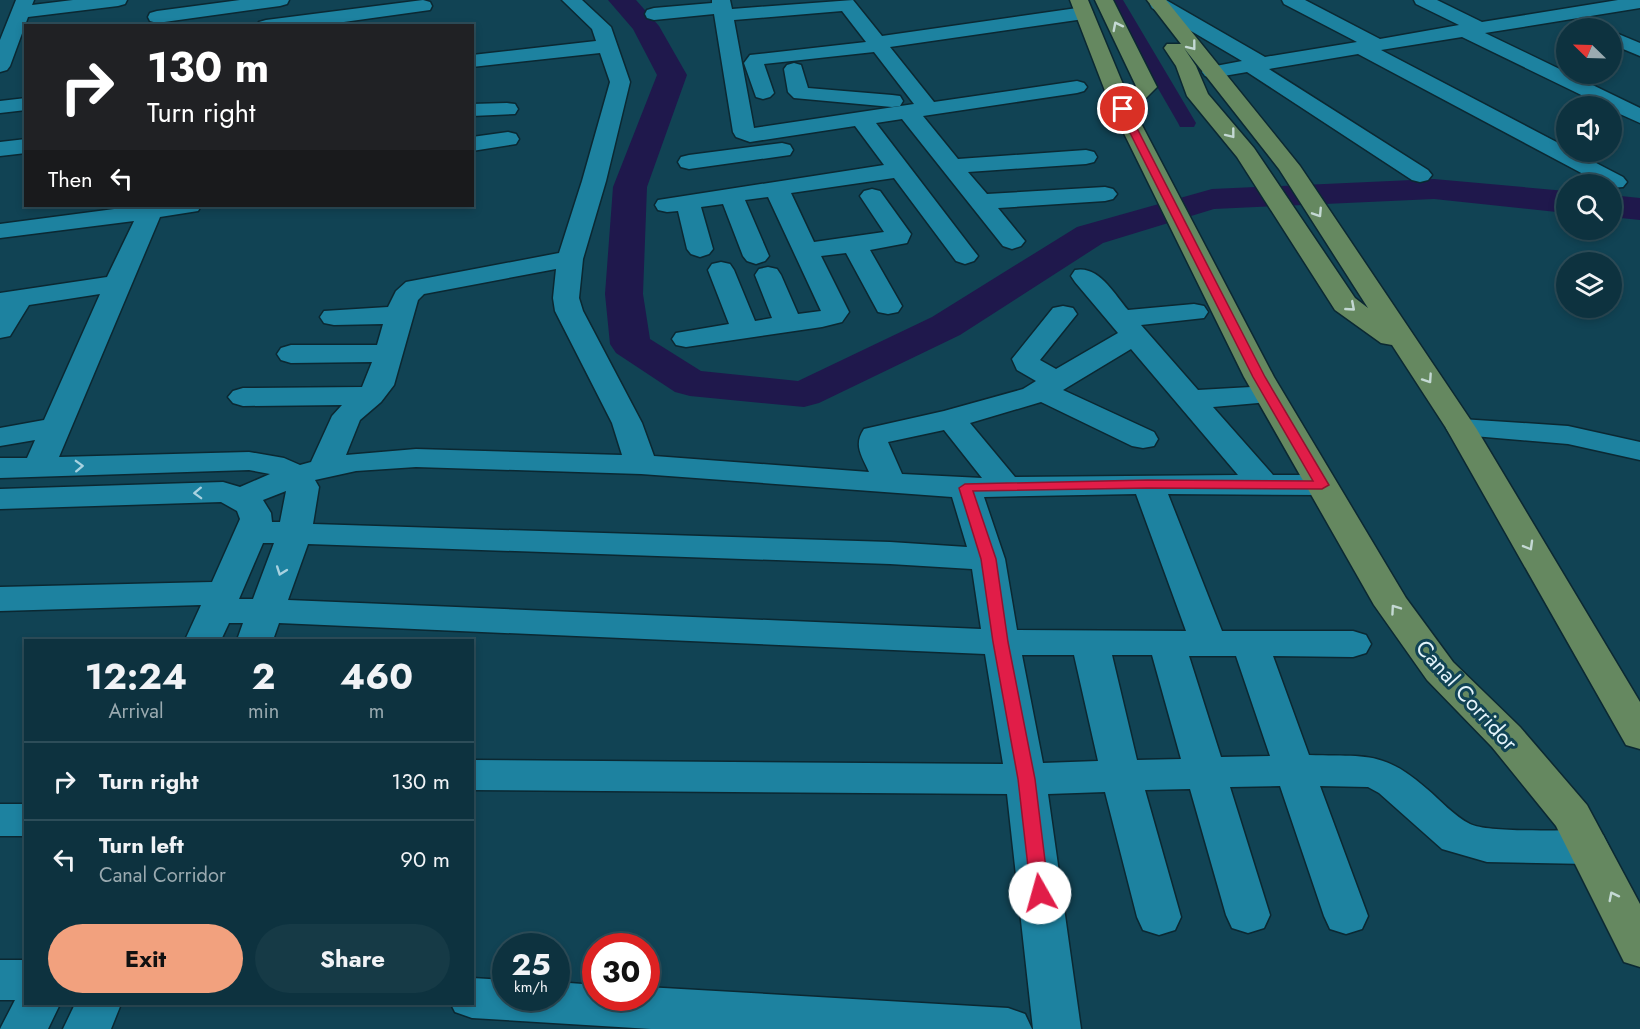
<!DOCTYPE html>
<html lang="en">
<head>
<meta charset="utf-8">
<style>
  :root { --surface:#0d323f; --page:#163a46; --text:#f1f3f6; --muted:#9aaab0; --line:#2d4d59; --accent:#f2a17e }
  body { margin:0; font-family:Jost,sans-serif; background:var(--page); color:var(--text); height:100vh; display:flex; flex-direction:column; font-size:22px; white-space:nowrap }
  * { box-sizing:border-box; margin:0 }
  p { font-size:20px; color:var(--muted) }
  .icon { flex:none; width:33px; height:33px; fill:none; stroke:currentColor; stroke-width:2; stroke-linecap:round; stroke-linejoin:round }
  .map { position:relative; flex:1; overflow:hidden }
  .details { position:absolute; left:24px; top:639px; width:450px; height:366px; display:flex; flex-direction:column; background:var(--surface); border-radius:0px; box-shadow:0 3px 9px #0003,0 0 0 2px var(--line) }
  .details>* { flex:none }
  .hud { position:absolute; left:24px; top:24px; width:450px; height:183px; border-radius:0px; box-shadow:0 3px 9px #0003,0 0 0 2px var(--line); background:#202124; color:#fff; overflow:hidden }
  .needle { width:39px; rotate:293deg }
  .buttons { position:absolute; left:1556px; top:18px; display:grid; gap:12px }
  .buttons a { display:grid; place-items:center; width:66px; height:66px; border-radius:50%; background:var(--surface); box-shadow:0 3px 9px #0003,0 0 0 2px var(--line); font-size:30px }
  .speed { position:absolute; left:492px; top:933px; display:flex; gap:12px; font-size:30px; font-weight:700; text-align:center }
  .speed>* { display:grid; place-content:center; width:78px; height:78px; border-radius:50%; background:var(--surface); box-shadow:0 3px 9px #0003,0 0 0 2px var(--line); line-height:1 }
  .speed small { font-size:15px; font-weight:400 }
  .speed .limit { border:9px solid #d22; background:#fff; color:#111 }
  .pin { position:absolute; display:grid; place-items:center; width:51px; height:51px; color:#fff; margin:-26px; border:3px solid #fff; border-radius:50%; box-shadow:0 2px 6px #0007 }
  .me { position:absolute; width:66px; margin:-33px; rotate:353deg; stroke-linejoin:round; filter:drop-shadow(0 0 4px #0008) }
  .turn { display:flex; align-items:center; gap:21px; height:126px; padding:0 24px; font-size:27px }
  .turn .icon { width:78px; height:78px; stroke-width:2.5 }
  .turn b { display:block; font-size:42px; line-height:51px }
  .then { display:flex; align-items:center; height:57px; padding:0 24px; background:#0003; gap:12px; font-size:22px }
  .eta { display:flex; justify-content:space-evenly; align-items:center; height:102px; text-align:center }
  .eta b { font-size:36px; font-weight:700; line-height:42px }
  .button { display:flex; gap:12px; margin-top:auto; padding:12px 24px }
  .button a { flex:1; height:69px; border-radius:36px; background:var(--accent); color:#111; font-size:24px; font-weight:700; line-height:69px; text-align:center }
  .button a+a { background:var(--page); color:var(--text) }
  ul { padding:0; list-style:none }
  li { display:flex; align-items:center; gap:18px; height:78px; padding:0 24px; border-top:2px solid var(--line) }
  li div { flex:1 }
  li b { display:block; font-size:22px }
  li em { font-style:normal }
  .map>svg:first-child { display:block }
</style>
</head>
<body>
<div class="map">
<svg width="1640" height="1029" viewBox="0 0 1640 1029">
  <rect width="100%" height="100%" fill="#114354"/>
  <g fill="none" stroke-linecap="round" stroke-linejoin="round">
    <!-- canal -->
    <path fill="#1f184c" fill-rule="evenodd" d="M1107,0h16l73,123 -2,4h-14l-2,-4z"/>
    <!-- river -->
    <g fill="#1f184c" fill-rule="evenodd">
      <path d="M608,0h28l23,26 28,49 -40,112 -4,107 7,45 51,32 97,10 134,-64 145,-90 135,-38 222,-10 132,12v22l-132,-14 -220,10 -111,34 -143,92 -141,68 -15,4 -114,-11 -15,-4 -59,-39 -6,-9 -5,-50 8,-107 44,-112 -24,-46z"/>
      <path d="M1611,195l29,3v22l-29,-3z"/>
    </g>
    <!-- minor casing -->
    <g stroke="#0b2832" stroke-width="3">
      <g id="minor">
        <path d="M16,0h18l-2,5 41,-5h54l-2,4 -7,2 -90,11 -18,49 -3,4 -7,2v-32z"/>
        <path d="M240,0h49l-2,4 -7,2 -123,17 -7,-2 -2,-4 2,-4 7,-2z"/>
        <path d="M423,0l7,2 2,4 -2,4 -115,16h-58l2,-4 7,-2z"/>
        <path d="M562,0h20l29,27 19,55 -24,99 -23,78 -4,39 4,13 59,112 12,33 215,16c-7,-16 -16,-27 -5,-43l80,-18 79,-22 13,-8 -19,-11 -5,-11 41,-51 10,-2 10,2 4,6 -37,46 16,9 62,-36 -43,-51 -4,-6 4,-6c24,-5 39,24 53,40l66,-6 10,2 4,6 -4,6 -63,7 57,65 71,-4 10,3 5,6 -5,6 -66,6 60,68h49l11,3 5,7 -5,7 -11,3 -154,-1 54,137h131l13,4 5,9 -5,9 -13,4 -80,-1 36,99c56,2 74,-5 118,34 13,11 27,27 43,35 19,9 92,6 118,6l15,5 6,12 -6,12 -15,5 -101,-2 -45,-13 -63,-56 -11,-6 -48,-1 48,130 -6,13 -16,5 -16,-5 -6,-13 -44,-130 -50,1 40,128 -6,13 -16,5 -16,-5 -6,-13 -36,-126 -45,1 36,127 -6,13 -16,5 -16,-5 -6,-13 -32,-125 -57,2 33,235h-48l-26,-235 -535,-4v-30l531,4 -18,-110 -706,-31 -6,17h-36l6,-17h-14l-8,17h-36l16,-35 -201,6v-24l212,-5 28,-63 -3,-8 -16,-9 -221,7v-20l223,-7 17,5 30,-13 -21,-4 -249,8v-20h27l8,-18 -35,6v-18l44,-8 56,-126 -71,11 -19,31 -10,2v-45l107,-16 27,-56 -134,17v-14l137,-18h64l-3,5 -38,6 -101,240 190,-5 35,6 16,7 11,-3 21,-46 10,-11 -99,1 -10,-3 -5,-6 5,-6 10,-3 119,-1 10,-25 -81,1 -10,-3 -4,-6 4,-6 10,-3h86l6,-21 -49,1 -10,-2 -4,-6 4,-6 64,-4 8,-16 10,-9 153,-29 23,-72 28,-99 -10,-29 -128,14v-12l124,-14 -4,-12zM556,269l-3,29 2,13 57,112 10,32 -206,-6 -70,6 14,-35 21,-18 13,-17 24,-85 6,-6zM1131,349l107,126 -223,2 -45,-54 71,-21 91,44 11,2 11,-2 4,-7 -4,-7 -91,-42zM944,430l38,48 -80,-4 -14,-32zM416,467l225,7 311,23 15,50 -77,-5 -577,-18 6,-37 -4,-7 41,-9zM286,491l-6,31h-8l-1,-9 -8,-13zM1136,494l50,137 -169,-1 -12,-71 -21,-62zM263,543h11l-21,56h-14zM308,544l582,20 82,5 9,60 -693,-29zM1022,655h52l24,106 -55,2zM1112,655h40l29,104 -44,1zM1189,656h47l34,100 -49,1z"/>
        <path d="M712,0h18l2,9 121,-9 29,36 202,-29 7,2 2,4 -2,4 -7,2 -194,28 44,55 143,-21 7,2 3,4 -3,4 -7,2 -154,23 35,43 128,-9 8,2 3,5 -3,5 -8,2 -118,8 19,22 118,-7 8,2 4,5 -4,5 -8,2 -107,7 27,33 -4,5 -9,3 -9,-3 -101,-127 -26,4 98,128 4,5 -4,5 -9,3 -9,-3 -62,-83 -103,15 23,49 70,-10 -24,-36 4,-5 8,-2 8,2 31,43 -4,9 -37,7 32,56 -4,6 -10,2 -10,-2 -32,-59 -25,3 28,56 -7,10 -20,5 -136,20 -10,-2 -4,-6 4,-6 53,-9 -21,-54 4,-6 9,-2 9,2 4,6 21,51 17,-3 -17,-43 4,-6 9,-2 9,2 4,6 17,39 23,-3 -53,-114 -23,3 24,56 -4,5 -9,3 -9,-3 -4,-5 -20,-52 -22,3 12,42 -4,5 -9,3 -9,-3 -4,-5 -9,-38 -11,1 -9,-2 -3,-5 3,-5 226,-35 -29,-39 -105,16 -14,-5 -3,-5 -19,-118 -60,6 -7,-2 -2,-4 2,-4 7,-2 58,-5zM842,11l24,31 -116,13 -6,8 12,34 7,2 7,-2 4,-4 -10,-29 110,-12 40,52 -160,24 -20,-108z"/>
        <path d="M1153,0h13l99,57 92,-15 -73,-38 -2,-4h23l75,39 79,-14 -43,-21 -2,-4h23l45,22 136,-22h22v8l-155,25 155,75v15l-29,-13v-4h-7l-142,-69 -81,13 185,97v5h9l48,25 4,5 -4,5 -12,1v-4h-9l-244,-130 -89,15 159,101 4,5 -4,5 -8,2 -8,-2 -165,-108 -35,6 -7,-2 -3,-4 3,-4 37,-7 -90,-53 -2,-4z"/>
        <path d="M1611,31l29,12v13l-29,-12z"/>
        <path d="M794,63l7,2 7,23 84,7 8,1 3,5 -3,5 -8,1 -98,-9 -6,-6 -4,-23 3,-4z"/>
        <path d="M26,98v12l-26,3v-12z"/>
        <path d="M507,103l8,1 3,5 -3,5 -43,2v-12z"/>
        <path d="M508,132l8,2 3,5 -3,5 -44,7v-14z"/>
        <path d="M26,139v14l-26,3v-14z"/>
        <path d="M782,143l8,2 3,5 -3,5 -101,14 -8,-2 -3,-5 3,-5 8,-2z"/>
        <path d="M1461,419l107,7 72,16v18l-72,-16 -118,-10 -4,-6 4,-6z"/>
        <rect x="0" y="804" width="26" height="32"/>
        <path d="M0,960h26v44h34l-12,25h-48l15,-29h-15z"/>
        <path d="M472,978l34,2v18h50v-16l40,3v13h50v-11l362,21 17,6 7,15h-381l-179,-11 -17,-6 -4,-8h21z"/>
        <path d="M75,1004h46l-10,25h-48z"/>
      </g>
    </g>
    <!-- major casing -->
    <g stroke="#0b2832" stroke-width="3">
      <g id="major">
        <path d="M1070,0h18l39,94 9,-8 -41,-86h18l44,87 -23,23 140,267 132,221 47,64 67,65 67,78 53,99v63l-16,-5 -68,-136 -64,-79 -65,-67 -53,-75 -130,-228 -132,-268z"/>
        <path d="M1147,0h19l134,166 176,262 164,274v47l-14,-4 -180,-317 -54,-83 -11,-2 -46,-33 -98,-153 -50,-61 -11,-30 -12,-18 3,-4h14zM1184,48l95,121 89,139 -13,-10 -101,-150 -46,-54 -12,-28z"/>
      </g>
    </g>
    <!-- minor -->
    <use href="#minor" fill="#1d82a0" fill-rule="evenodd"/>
    <!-- major -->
    <use href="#major" fill="#658860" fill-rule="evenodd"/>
  </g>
  <!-- one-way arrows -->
  <defs><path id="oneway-chevron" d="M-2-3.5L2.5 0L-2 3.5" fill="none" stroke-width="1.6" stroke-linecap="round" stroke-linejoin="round" transform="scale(1.5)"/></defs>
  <g stroke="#c4d9d4">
    <use href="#oneway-chevron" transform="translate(1117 26) rotate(-117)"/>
    <use href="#oneway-chevron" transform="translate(1192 46) rotate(52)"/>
    <use href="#oneway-chevron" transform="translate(1231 134) rotate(52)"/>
    <use href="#oneway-chevron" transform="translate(1318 213) rotate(57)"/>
    <use href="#oneway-chevron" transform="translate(1351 307) rotate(41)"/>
    <use href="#oneway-chevron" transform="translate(1428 379) rotate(56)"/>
    <use href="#oneway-chevron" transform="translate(1529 546) rotate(60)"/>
    <use href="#oneway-chevron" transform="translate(1395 609) rotate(-125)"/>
    <use href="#oneway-chevron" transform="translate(1613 896) rotate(-117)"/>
  </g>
  <g stroke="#a8d2e0">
    <use href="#oneway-chevron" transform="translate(79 466) rotate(-2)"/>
    <use href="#oneway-chevron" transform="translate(198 493) rotate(178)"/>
    <use href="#oneway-chevron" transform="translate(281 571) rotate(110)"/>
  </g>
  <!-- route -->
  <path fill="#e11d48" stroke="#92132f" stroke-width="1.5" d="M1120,107l7,2 138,268 64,108 -7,4 -174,-1 -175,3 23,68 12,83 27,137 14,114 -3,5 -6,2 -6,-2 -3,-5 -13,-114 -25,-137 -12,-83 -22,-71 6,-4 183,-4 165,1 -60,-104 -135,-268z"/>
  <g text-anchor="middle" stroke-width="6" stroke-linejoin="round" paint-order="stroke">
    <!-- street labels -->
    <g font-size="22" fill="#e4f4fb" stroke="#114354">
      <text transform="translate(1467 695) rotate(48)" y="8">Canal Corridor</text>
    </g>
  </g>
</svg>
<div class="buttons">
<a><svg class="needle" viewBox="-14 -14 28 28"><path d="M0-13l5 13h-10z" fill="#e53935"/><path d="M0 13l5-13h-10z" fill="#9aaab0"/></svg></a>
<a><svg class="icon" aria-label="sound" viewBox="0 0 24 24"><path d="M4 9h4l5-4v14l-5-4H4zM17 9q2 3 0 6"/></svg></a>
<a><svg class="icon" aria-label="search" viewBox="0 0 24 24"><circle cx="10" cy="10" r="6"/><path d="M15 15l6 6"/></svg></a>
<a><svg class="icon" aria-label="layers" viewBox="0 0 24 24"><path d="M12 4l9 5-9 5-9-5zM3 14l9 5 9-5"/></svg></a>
</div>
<div class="speed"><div>25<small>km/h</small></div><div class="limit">30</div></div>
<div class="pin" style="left:1123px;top:109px;background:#d93025"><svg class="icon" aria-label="arrive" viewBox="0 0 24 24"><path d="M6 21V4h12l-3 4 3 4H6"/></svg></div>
<svg class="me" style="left:1040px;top:893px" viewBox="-20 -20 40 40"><circle r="19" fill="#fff"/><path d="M0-13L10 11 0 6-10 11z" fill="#e11d48"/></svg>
<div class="hud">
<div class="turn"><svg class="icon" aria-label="right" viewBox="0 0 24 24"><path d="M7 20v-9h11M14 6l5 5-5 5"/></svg><div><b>130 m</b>Turn right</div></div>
<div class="then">Then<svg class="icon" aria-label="left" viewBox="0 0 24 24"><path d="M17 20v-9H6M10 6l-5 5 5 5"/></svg></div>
</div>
<section class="details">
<div class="eta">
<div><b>12:24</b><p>Arrival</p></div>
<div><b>2</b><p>min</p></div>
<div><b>460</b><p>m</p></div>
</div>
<ul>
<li><svg class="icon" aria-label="right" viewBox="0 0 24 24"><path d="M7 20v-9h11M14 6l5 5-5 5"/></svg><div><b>Turn right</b></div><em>130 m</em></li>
<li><svg class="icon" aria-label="left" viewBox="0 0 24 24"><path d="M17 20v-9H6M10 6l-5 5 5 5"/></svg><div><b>Turn left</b><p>Canal Corridor</p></div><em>90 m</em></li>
</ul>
<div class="button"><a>Exit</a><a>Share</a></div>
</section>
</div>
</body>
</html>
